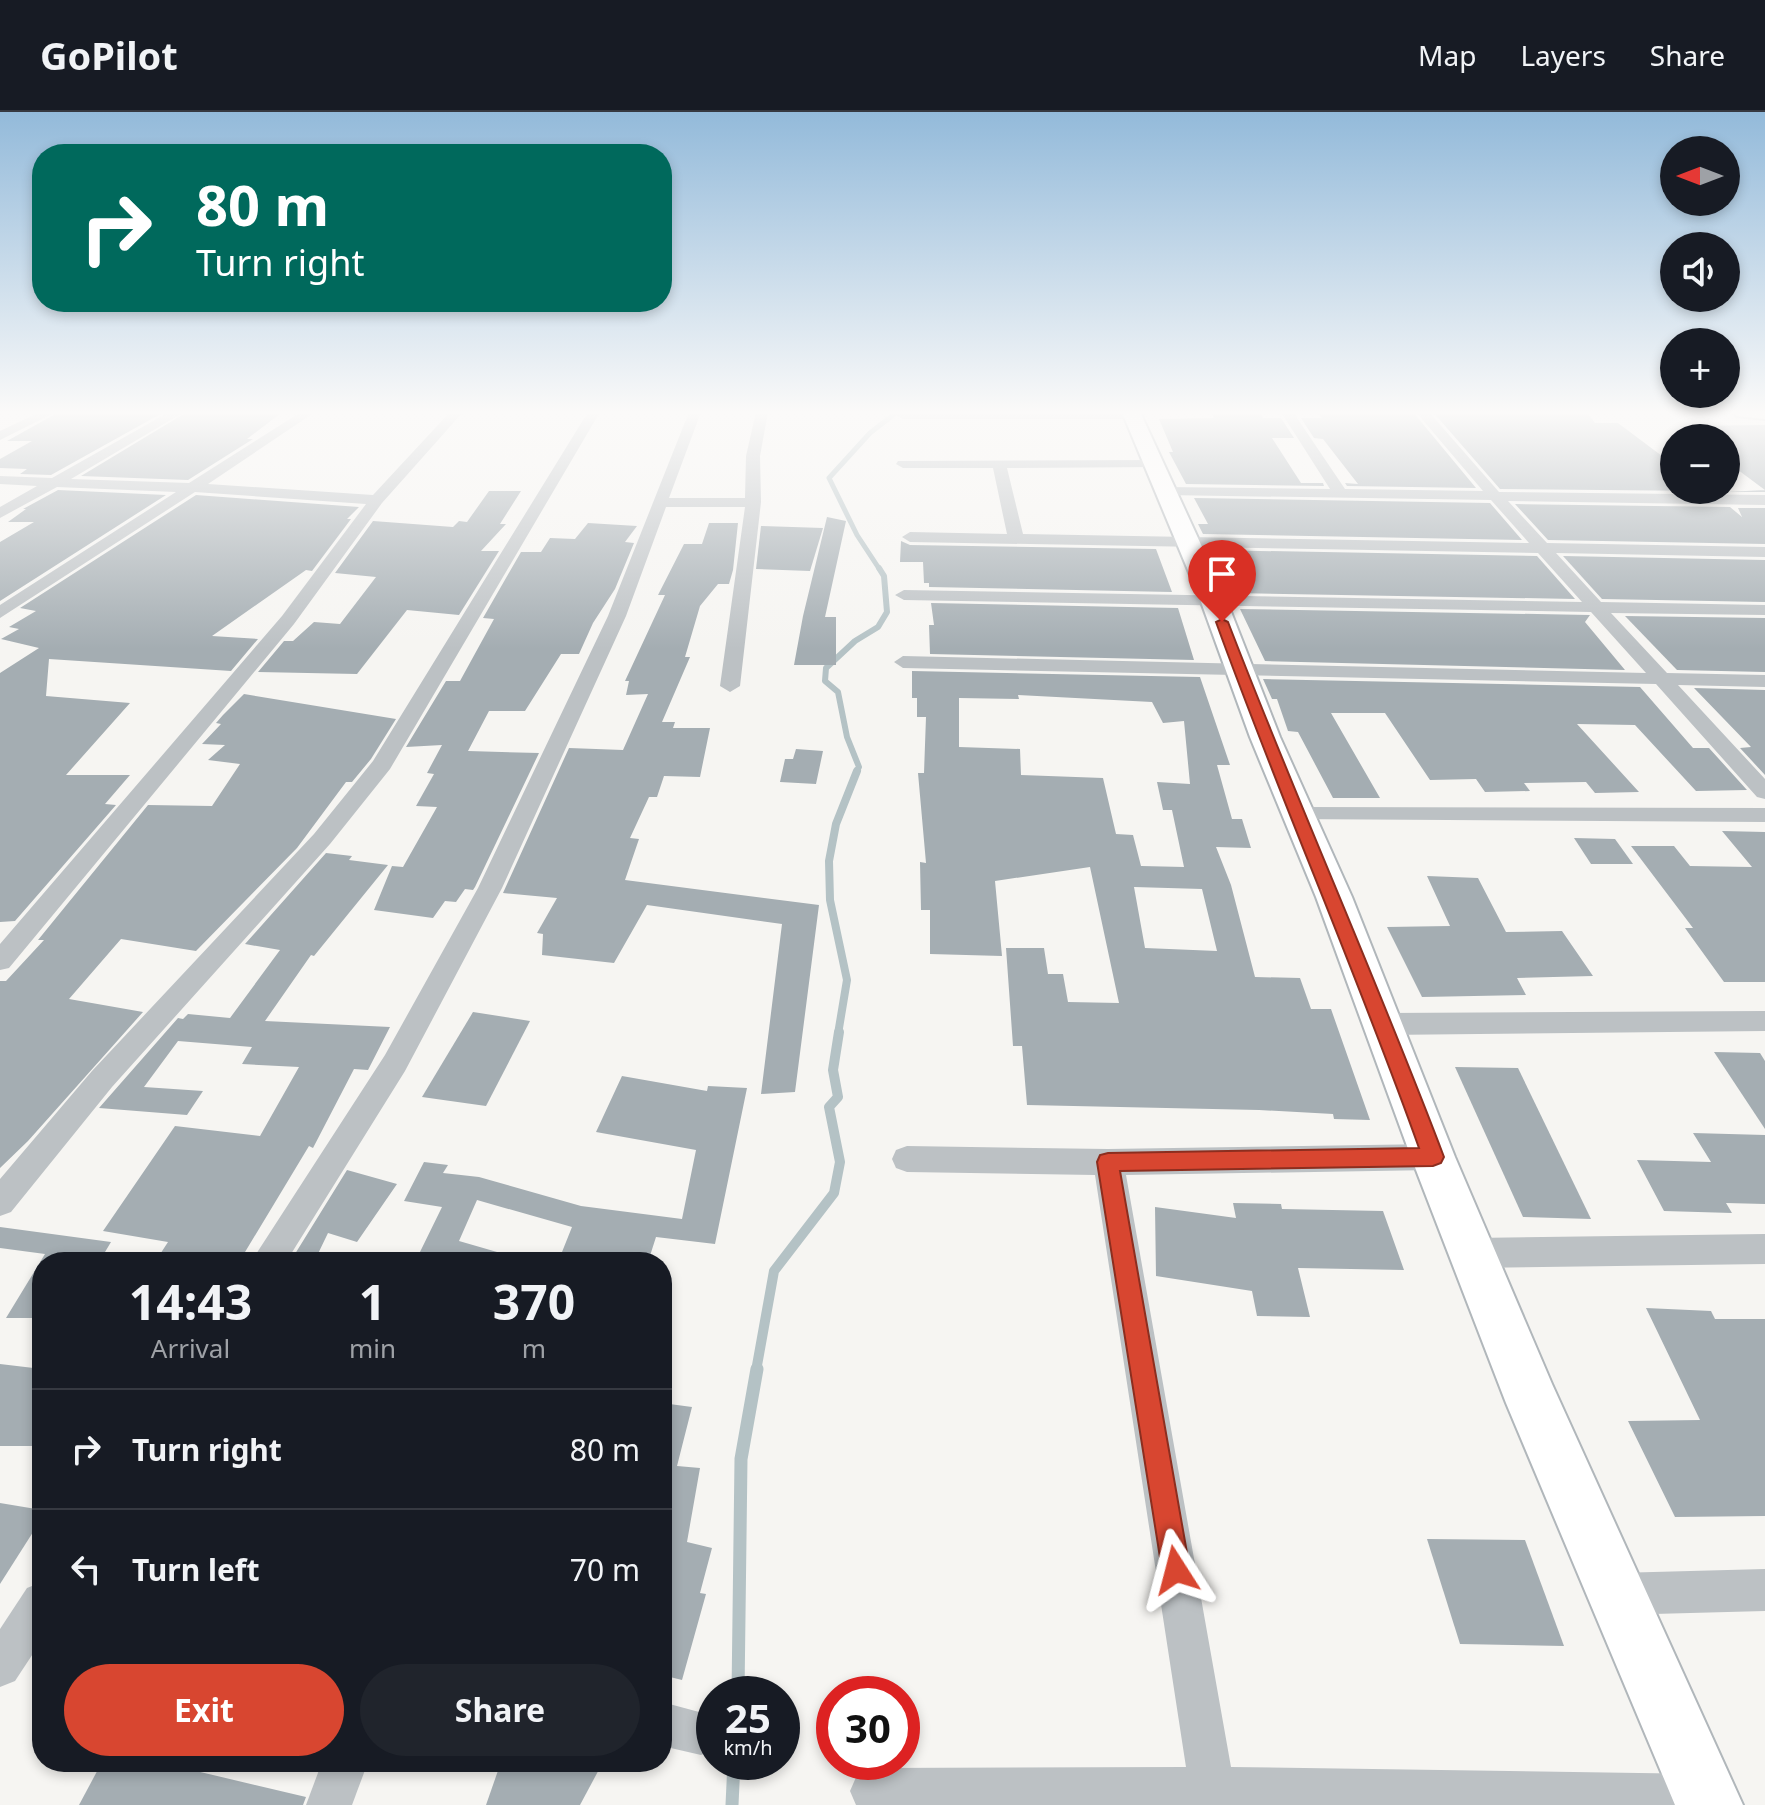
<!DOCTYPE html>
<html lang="en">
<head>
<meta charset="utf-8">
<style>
  :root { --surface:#171b24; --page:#20242c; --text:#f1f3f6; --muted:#9ea1a6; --line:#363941; --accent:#d84630 }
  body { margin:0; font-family:"Noto Sans",sans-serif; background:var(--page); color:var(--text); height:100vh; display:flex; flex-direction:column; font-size:30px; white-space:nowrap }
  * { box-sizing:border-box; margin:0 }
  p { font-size:26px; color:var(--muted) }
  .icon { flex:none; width:44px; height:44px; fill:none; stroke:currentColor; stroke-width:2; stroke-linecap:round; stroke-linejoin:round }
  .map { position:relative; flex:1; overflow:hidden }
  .panel { position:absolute; left:32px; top:1140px; width:640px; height:520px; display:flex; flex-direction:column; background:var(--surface); border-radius:32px; box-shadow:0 4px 12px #0003 }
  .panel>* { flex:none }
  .guide { position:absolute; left:32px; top:32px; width:640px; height:168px; border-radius:32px; box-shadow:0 4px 12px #0003; background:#00695c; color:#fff; overflow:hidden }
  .needle { width:52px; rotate:270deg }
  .fabs { position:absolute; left:1660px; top:24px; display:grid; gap:16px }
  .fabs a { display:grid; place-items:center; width:80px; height:80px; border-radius:50%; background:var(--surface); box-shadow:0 4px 12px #0003; font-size:40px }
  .speed { position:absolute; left:696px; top:1564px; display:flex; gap:16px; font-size:40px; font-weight:700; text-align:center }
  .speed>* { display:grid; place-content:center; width:104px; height:104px; border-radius:50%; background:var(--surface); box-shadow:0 4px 12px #0003; line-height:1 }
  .speed small { font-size:20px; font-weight:400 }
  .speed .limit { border:12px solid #d22; background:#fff; color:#111 }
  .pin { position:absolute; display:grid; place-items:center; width:68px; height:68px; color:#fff; margin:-82px -34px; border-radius:50% 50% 50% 0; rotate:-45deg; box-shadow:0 0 8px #0007 }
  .pin .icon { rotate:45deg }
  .me { position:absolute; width:88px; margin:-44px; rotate:351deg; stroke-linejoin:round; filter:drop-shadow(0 0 6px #0008) }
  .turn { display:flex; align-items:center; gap:28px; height:168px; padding:0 32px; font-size:36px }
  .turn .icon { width:104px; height:104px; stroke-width:2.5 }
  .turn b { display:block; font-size:56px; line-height:68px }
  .eta { display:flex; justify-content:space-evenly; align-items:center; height:136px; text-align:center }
  .eta b { font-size:48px; font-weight:700; line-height:56px }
  .primary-button { display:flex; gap:16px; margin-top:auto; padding:16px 32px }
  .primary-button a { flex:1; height:92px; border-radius:48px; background:var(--accent); color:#fff; font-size:32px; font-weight:700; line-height:92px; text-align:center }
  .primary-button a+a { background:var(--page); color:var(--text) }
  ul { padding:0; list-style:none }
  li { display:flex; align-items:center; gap:24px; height:120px; padding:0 32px; border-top:2px solid var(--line) }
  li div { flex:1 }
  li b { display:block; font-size:30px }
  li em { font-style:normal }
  header { display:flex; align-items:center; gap:48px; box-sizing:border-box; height:112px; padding:0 40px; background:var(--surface); border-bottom:2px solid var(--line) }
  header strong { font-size:38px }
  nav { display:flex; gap:44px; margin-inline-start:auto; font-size:28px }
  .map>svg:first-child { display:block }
</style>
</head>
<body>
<header>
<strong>GoPilot</strong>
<nav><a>Map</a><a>Layers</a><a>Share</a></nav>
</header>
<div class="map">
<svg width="1765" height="1693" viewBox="0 0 1765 1693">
  <rect width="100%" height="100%" fill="#f6f5f2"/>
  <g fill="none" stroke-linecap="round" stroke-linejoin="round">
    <!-- stream-far4 -->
    <path stroke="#b4c2c5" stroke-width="5" d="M880,458l-23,-35 -28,-57 41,-45 27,-21"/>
    <!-- stream-far3 -->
    <path stroke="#b4c2c5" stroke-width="6" d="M856,661l3,-6 -12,-30 -9,-45 -13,-11 1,-13 29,-27 23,-14 9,-15 -3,-36 -5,-8"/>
    <!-- stream-far2 -->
    <path stroke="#b4c2c5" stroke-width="8" d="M838,922l9,-54 -17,-80 -1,-39 7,-37 21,-53"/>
    <!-- stream-far1 -->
    <path stroke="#b4c2c5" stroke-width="10" d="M756,1259l18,-100 60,-78 6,-31 -11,-55 9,-10 -5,-27 6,-38"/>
    <!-- stream -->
    <g stroke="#b4c2c5" stroke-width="13">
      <path d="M738,1582l3,-235 16,-90"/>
      <path d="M732,1693l2,-43"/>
    </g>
  </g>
  <!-- building -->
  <g fill="#a4adb2" fill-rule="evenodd">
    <path d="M59,300h105l-113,63 -31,-1 7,-5 -27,-1v-9l32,-18h-25z"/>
    <path d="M187,300l94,1 -34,26h6l-65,41 -107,-4z"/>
    <path d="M1317,300h96l63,76 -129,-2 -2,-3 13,1 -35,-45 -9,-1 -13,-20h21z"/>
    <path d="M1433,300l155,2 7,9h23l56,42v25l34,1 -208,-2z"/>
    <path d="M1211,301h49l3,5h18l13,20h-22l29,45h22l1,3 -138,-2 -17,-32h4l-14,-33 55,-1z"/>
    <path d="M1765,313v67h-39l39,-2 -39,-29v-23h-30l-16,-12z"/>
    <path d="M58,378l108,5 -166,106v-59l34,-20h-26l18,-13h-3z"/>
    <path d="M489,379h32l-21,33h6l-25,27h18l-40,64 -52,-5 -50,64 -99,-2 26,-31h9l21,-19 26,2 36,-47 -41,-4 38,-52 80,6 6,-6 8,1z"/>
    <path d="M196,383l163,12 -12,12h4l-39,52 -6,-1 -94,66 46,3 -27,32 -182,-12 -3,37 84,7 -64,72h64l-25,29 11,1 -101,116 -15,1v-249l39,-25 -38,-9 18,-10 -10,-2 27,-16 -16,-3z"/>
    <path d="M1194,386l296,5 32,37 -319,-6 -5,-10h10z"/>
    <path d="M1515,392l215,3 12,10 -4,-9h27v36l-217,-4z"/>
    <path d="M827,405l19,4 -21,96h11v48h-42l9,-49z"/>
    <path d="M588,411l49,3 -12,16 9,1 -19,46 -22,34 -14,31h-18l-36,57h-36l-21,40 71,2 -64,134 -2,3 -8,-1 -9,13 -11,-1 -12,17 -59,-8 18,-44 11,1 34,-60 -21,-1 18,-32 -7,-1 15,-28 -36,2 40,-66h14l34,-62 -11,-1 38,-66h20l9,-14 25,1z"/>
    <path d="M709,411h29l-5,47 -4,14h-11l-18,22 -15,51h5l-28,65h13l-2,6h37l-10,49 -36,-1 -7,21h-8l-19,41 9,1 -14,41 194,25 -24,187 -34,2 21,-170 -135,-19 -33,58 -72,-8 1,-21 -6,-1 20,-35 -54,-5 66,-145 54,2 25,-56 -22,1 3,-14h-4l40,-86h-7l26,-51h18z"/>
    <path d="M761,414l62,2 -13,43 -54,-2z"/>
    <path d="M901,429l9,4 246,4 16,43 -243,-5v-4h-5l-1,-21h-23z"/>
    <path d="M1210,438l327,6 38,43 -342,-6 -5,-5z"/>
    <path d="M1563,444l202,4v42l-163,-3z"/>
    <path d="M931,491l247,5 16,52 -264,-6 -1,-29h5z"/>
    <path d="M1240,497l350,6 -5,7 40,48 -360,-9z"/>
    <path d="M1625,504l140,2v54l-88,-2z"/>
    <path d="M912,559l288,6 30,88h-13l15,54h10l9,29 -35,-1 15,38 24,92 45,1 11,31h20l39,111 -36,-1 -1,-5 -74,-4 -232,-5 -5,-59h-9l-7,-98h38l4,26h15l5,28 51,1 -29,-136 -95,14 7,75 -72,-2v-44h-9l-1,-48 6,1 -8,-90h6l2,-56h-9v-19h-5zM1018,583l134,7 11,21 21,-2 6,63 -33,-2 6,28h9l12,57 -43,-1 -8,-31 -17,-1 -13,-56 -82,-3 -1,-26 -61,-2v-49l60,1zM1134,775l68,2 15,62 -72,-3z"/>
    <path d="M1263,567l377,8 53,61h16l38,42 -51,1 -61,-66 -58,-1 62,68 -44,1 -9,-11 -62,1 6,8 -45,1 -9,-13 -46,1 -45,-67h-54l49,85h-47l-35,-66 -10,-1 -11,-32h-5z"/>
    <path d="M1694,576l71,2v85l-25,-27 11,-1z"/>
    <path d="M244,582l152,25 -25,40 -19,23h-6l-49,66 -101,103 -75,-12 -52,60 74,13 -115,129 -28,27v-187h6l38,-41h-6l110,-135 64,1 28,-42 -32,-4 17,-15 -23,-1 19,-20 -5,-1 7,-8z"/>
    <path d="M796,637l27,2 -7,33 -36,-2 5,-23h8z"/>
    <path d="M1722,719l43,1v150h-41l-39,-54h8l-62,-82h43l16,20 62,1z"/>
    <path d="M1574,726l41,1 18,25h-42z"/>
    <path d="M326,741l26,3 -3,4 39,5 -74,91 -3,-1 -46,66 125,6 -22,43 -14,-1 -41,79 -4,-2 -70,116h-84l13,-20 -65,-11 72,-105 85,10 39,-69 -57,-3 10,-17 -74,-6 -34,46 59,4 -16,24 -88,-7 79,-90 5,1 5,-5 42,4 50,-68 -35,-6z"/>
    <path d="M1427,764l51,2 28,54 56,-1 31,45 -76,2 9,17 -104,2 -35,-70 63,-1z"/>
    <path d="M473,900l57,9 -44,85 -64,-9z"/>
    <path d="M1714,940l46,1 5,8v68z"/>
    <path d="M1455,955l63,1 73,151 -68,-2z"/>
    <path d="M622,964l85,15 1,-5 39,2 -32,156 -59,-7 -8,25h-90l14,-35 -95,-27 -18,41 52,15 -1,6h-64l-27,-8 23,-47 -38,-6 20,-39 24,3 -5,8 36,4 102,29 101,13 14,-69 -100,-18z"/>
    <path d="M1693,1021l72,2v69l-39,-1 6,10 -68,-2 -27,-51 74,2z"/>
    <path d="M347,1058l50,14 -40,58 -29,-9 -14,29h-24z"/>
    <path d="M1233,1091l48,1 1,5 101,2 21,59 -106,-2 12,49 -53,-1 -5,-25 -96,-15 -1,-69 81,11z"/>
    <path d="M0,1115l111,15 -12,20h-57v56h-36l39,-64 -45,-6z"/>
    <path d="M1646,1196l65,3 4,8h50v197l-90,1 -47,-96 72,-1z"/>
    <path d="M0,1252l42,5v61l-9,16h-33z"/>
    <path d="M662,1291l30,4 -15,59 23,2 -13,74 25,6 -12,45 6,1 -24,86 -20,-5z"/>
    <path d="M0,1391l42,7v8l-42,66z"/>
    <path d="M1427,1427l98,1 39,106 -104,-2z"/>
    <path d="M102,1650h56l148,35 -3,8h-224z"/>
    <path d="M501,1650h102l-23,43h-94z"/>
  </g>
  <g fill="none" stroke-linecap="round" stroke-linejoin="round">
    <!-- secondary casing -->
    <g stroke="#b1b7bb" stroke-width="4">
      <path id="secondary" d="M1122,300h18l86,187 54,138 72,160 103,260 97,227 191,421h-68l-169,-402 -95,-246 -95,-260 -66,-160 -50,-138z"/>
    </g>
    <!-- primary casing -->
    <g stroke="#b0b6b9" stroke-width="4">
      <path id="primary" d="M1734,300h31v7l-28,-3z"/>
    </g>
    <!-- street -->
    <g fill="#bcc1c4" fill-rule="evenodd">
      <path d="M40,300h16l-56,28v-9z"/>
      <path d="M169,300h15l-113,67 118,4 112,-71h14l-107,72 165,11 77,-83h13l-81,91 -88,121 -285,344 -9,2v-26l282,-328 84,-112 -171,-12 -195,126v-13l176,-113 -119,-5 -57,31v-11l37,-21 -37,-2v-8l52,2z"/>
      <path d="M588,300h12l-210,357 -60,75 -218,243 -101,125 -11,4v-37l92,-108 222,-237 59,-73z"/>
      <path d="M689,300h12l-32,86h76l1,-42 10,-44h12l-8,44 1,46 -21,184 -10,6 -10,-6 25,-179h-79l-40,109 -124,272 -97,183 -119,191h-35l134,-207 93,-167 130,-272z"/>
      <path d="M901,300h234l5,3 -7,4h-230l-7,-4z"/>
      <path d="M1281,300h12l52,77 138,2 -67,-79h13l70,80 266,3v10l-257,-4 39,42 218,4v10l-209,-4 45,49 164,3v10l-154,-2 56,60 98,2v12l-87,-2 87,94v20l-8,-2 -101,-113 -753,-16 -9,-6 9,-6 743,17 -55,-61 -687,-12 -9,-5 9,-5 678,12 -44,-49 -628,-11 -8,-5 8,-5 97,2 -14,-66h-90l-7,-4 2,-3 256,-1 7,4 -2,3 -152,1 16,66 506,9 -38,-43 -325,-5 -7,-4 7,-4 164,2z"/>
      <path d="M1297,695l468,1v14l-476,-3 -3,-5 3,-5z"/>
      <path d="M1765,899v20l-381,4 -10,-4 -4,-7 4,-7 10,-4z"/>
      <path d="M1433,1032l11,4 4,9 -4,9 -11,4 -307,5 105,592 474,7 16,7 7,16 -3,8h-869l-6,-14 7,-16 16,-7 313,-1 -91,-592 -188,-3 -11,-4 -4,-9 4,-9 11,-4 201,3z"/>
      <path d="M1765,1122v30l-292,4 -12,-4 -5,-11 5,-11 12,-4z"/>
      <path d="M1765,1457v42l-149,4 -15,-6 -6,-15 6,-15 15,-6z"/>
      <path d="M42,1470v58l-27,41 -15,6v-58l27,-41z"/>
      <path d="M662,1590l52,14v34l-13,5 -39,-9z"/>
      <path d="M322,1650h46l-16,43h-46z"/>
    </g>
    <!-- secondary -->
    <use href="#secondary" fill="#fff" fill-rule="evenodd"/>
    <!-- primary -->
    <use href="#primary" fill="#fff" fill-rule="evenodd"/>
  </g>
  <!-- sky -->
  <linearGradient id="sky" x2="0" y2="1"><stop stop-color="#93bada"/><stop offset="0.56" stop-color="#fbfaf9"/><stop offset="1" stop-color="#fbfaf9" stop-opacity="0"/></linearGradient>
  <rect width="1765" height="537" fill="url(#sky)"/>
  <!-- route -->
  <path fill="#d84630" stroke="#8c2e1f" stroke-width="2" d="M1222,507l6,3c69,180 148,355 216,535l-3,6 -8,3 -313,5 70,399 -4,10 -10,4 -10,-4 -4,-10 -65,-408 3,-7 8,-2 311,-5c-63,-177 -139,-349 -203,-526z"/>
</svg>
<div class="fabs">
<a><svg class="needle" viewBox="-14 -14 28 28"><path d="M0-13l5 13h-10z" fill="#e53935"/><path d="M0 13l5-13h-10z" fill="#9ea1a6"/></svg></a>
<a><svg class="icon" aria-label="sound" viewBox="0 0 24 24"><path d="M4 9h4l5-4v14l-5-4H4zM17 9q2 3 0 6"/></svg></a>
<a>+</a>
<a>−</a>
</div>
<div class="speed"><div>25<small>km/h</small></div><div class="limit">30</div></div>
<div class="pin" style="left:1222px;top:510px;background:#d93025"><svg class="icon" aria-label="arrive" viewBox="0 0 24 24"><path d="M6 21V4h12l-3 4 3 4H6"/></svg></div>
<svg class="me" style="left:1176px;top:1458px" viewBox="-20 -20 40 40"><path d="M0-17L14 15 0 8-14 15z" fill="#d84630" stroke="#fff" stroke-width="4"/></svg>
<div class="guide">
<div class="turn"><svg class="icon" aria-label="right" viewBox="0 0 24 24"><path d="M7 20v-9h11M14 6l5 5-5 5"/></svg><div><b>80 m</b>Turn right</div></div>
</div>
<section class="panel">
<div class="eta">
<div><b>14:43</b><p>Arrival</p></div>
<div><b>1</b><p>min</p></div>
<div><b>370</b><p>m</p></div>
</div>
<ul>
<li><svg class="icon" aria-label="right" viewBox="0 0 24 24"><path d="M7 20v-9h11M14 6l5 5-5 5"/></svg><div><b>Turn right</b></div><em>80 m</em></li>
<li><svg class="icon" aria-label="left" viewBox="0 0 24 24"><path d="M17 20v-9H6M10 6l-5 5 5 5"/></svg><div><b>Turn left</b></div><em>70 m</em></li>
</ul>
<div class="primary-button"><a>Exit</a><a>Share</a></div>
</section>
</div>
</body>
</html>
